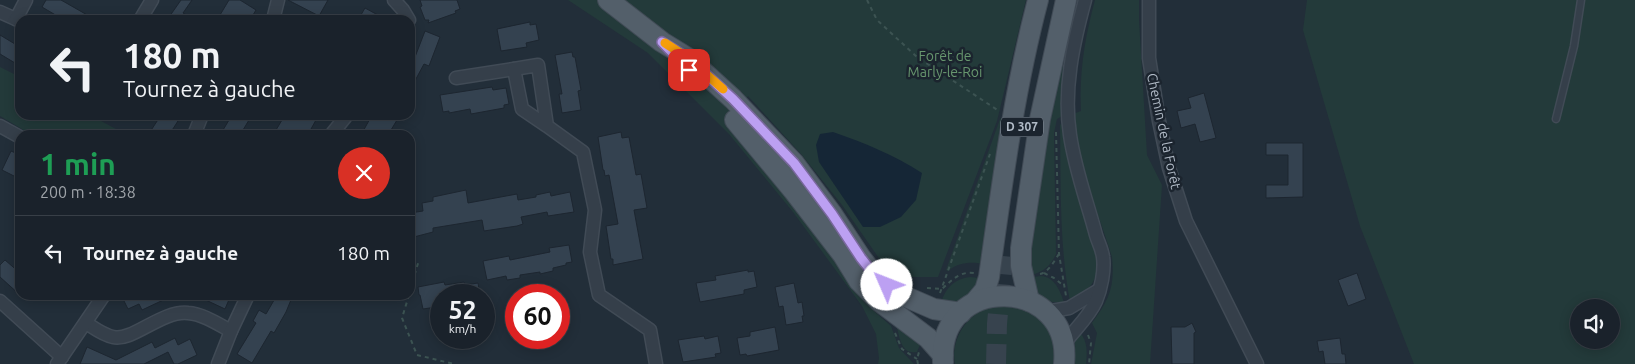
<!DOCTYPE html>
<html lang="fr">
<head>
<meta charset="utf-8">
<style>
  :root { --surface:#1a222b; --page:#232a33; --text:#f1f3f6; --muted:#9fa4a9; --line:#383f47 }
  body { margin:0; font-family:Ubuntu,sans-serif; background:var(--page); color:var(--text); height:100vh; display:flex; flex-direction:column; font-size:19px; white-space:nowrap }
  * { box-sizing:border-box; margin:0 }
  p { font-size:16px; color:var(--muted) }
  .icon { flex:none; width:28px; height:28px; fill:none; stroke:currentColor; stroke-width:2; stroke-linecap:round; stroke-linejoin:round }
  .map { position:relative; flex:1; overflow:hidden }
  .details { position:absolute; left:15px; top:130px; width:400px; height:170px; display:flex; flex-direction:column; background:var(--surface); border-radius:15px; box-shadow:0 2px 12px #0003,0 0 0 1px var(--line) }
  .details>* { flex:none }
  .guide { position:absolute; left:15px; top:15px; width:400px; height:105px; border-radius:15px; box-shadow:0 2px 12px #0003,0 0 0 1px var(--line); background:#1a222b; color:var(--text); overflow:hidden }
  .fabs { position:absolute; left:1570px; top:299px; display:grid; gap:10px }
  .fabs a { display:grid; place-items:center; width:50px; height:50px; border-radius:50%; background:var(--surface); box-shadow:0 2px 12px #0003,0 0 0 1px var(--line); font-size:25px }
  .speed { position:absolute; left:430px; top:284px; display:flex; gap:10px; font-size:25px; font-weight:700; text-align:center }
  .speed>* { display:grid; place-content:center; width:65px; height:65px; border-radius:50%; background:var(--surface); box-shadow:0 2px 12px #0003,0 0 0 1px var(--line); line-height:1 }
  .speed small { font-size:12px; font-weight:400 }
  .speed .limit { border:8px solid #d22; background:#fff; color:#111 }
  .pin { position:absolute; display:grid; place-items:center; width:42px; height:42px; color:#fff; margin:-21px; border-radius:10px; box-shadow:0 2px 8px #0006 }
  .me { position:absolute; width:55px; margin:-28px; rotate:314deg; stroke-linejoin:round; filter:drop-shadow(0 0 4px #0008) }
  .turn { display:flex; align-items:center; gap:18px; height:105px; padding:0 25px; font-size:22px }
  .turn .icon { width:65px; height:65px; stroke-width:2.5 }
  .turn b { display:block; font-size:35px; line-height:42px }
  .round { display:grid; place-items:center; flex:none; width:52px; height:52px; border-radius:26px; background:var(--page) }
  .head { display:flex; align-items:center; justify-content:space-between; height:85px; padding:0 25px }
  h1 { font-size:30px; font-weight:700; line-height:38px; color:#1e9e55 }
  ul { padding:0; list-style:none }
  li { display:flex; align-items:center; gap:15px; height:75px; padding:0 25px; border-top:1px solid var(--line) }
  li div { flex:1 }
  li b { display:block; font-size:19px }
  li em { font-style:normal }
  .map>svg:first-child { display:block }
</style>
</head>
<body>
<div class="map">
<svg width="1635" height="364" viewBox="0 0 1635 364">
  <rect width="100%" height="100%" fill="#222e39"/>
  <!-- green -->
  <g fill="#233a3a" fill-rule="evenodd">
    <path d="M568,0h458l-29,121 -59,156h-33l-22,-13 -41,-59 -41,-51 -53,-58 -2,3 22,73 66,84 22,36 19,20 16,14 8,22 15,16h-36l1,-6 -3,-24 -14,-28 -69,-94 -64,-78 -81,-81z"/>
    <path d="M1095,0h44v20l8,135 15,30 -12,179h-59l6,-31 -5,-10c17,-23 23,-36 20,-66 -14,-47 -36,-94 -39,-143l8,-3c-2,-39 4,-74 14,-111z"/>
    <path d="M1307,0h328v364h-221l-54,-138 -57,-196zM1579,308h32v32h-32z"/>
    <path d="M1063,64l-1,52 -5,3 -3,14 2,121c-5,11 -12,18 -25,21l-5,-11 21,-136z"/>
    <path d="M0,67l20,10v38h70l37,20h-95l-32,-19z"/>
    <path d="M1002,118l-16,146c-14,-2 -26,-3 -38,7l-2,-1 54,-151z"/>
    <path d="M1063,122c4,47 21,89 34,133 2,27 -6,33 -27,47 -11,-59 -9,-118 -10,-177z"/>
    <path d="M1041,276c14,1 19,15 23,26h-12l-16,-8 -3,-17z"/>
    <path d="M971,277l14,2 -4,10 -23,14h-17c4,-15 14,-25 30,-26z"/>
    <path d="M1006,305c17,3 40,13 46,31 2,8 2,19 3,28h-100c-4,-20 7,-42 24,-52 8,-5 18,-6 27,-7z"/>
    <path d="M896,325l25,17 -4,10c-17,3 -17,-16 -21,-27z"/>
    <path d="M1080,333c8,8 7,21 6,31h-13l2,-22z"/>
  </g>
  <!-- water -->
  <path fill="#152636" d="M833,132c32,11 61,23 89,41l-6,27 -15,17 -21,10h-17l-44,-65 -3,-17 4,-11z"/>
  <!-- building -->
  <g fill="#344250" stroke="#1d2630">
    <path d="M46,0h15l35,20h-32l-22,-13z"/>
    <path d="M181,0h11l-9,13 12,7h-28z"/>
    <path d="M229,0h11l16,10 -6,10h-33z"/>
    <path d="M288,0h40l-9,16z"/>
    <path d="M420,0h37l3,9 -5,2 1,2 -28,10 1,-3h-4l-5,-13 2,-1z"/>
    <path d="M365,8l22,12h-29z"/>
    <path d="M530,22v3l6,-1 3,16 -13,3 1,4 -26,4 -4,-22z"/>
    <path d="M425,31l15,6 -11,29 -5,-2 -14,26v-20z"/>
    <path d="M0,35l20,12v19l-20,-12z"/>
    <path d="M572,52l1,5h2l6,33 -3,1 3,19 -19,3 -3,-19h3l-7,-39z"/>
    <path d="M492,87l1,3 13,-2 3,16 -5,1v3l-33,6 -1,-5 -21,4v-2l-6,1 -3,-17z"/>
    <path d="M1204,93l12,45 -16,4 -5,-18 -14,4 -4,-17 14,-3 -3,-10z"/>
    <path d="M161,115h6l11,6 -9,14h-21z"/>
    <path d="M232,115h20l-12,20h-20z"/>
    <path d="M285,115h22l9,5 -5,9 11,6h-37l-9,-5z"/>
    <path d="M372,115h28l-12,20h-27z"/>
    <path d="M621,132l1,6 7,-1 7,38 5,-1 6,34 -13,2 9,49 -30,6v-6h-2l-5,-33 12,-2 -9,-49 -4,1 -1,-6h-1l-5,-33z"/>
    <path d="M1266,143h37v54l-37,1v-13h22v-30h-22z"/>
    <path d="M11,151l9,4v18l-2,5 -16,-8z"/>
    <path d="M466,190l2,13 49,-9 1,6 18,-3v-2l14,-3 1,4 19,-4 4,20 -26,4 -1,-4 -26,5 2,7 -6,2 -33,5 -2,-11 -49,8v4l-23,6v-25l13,-2 -1,-8 11,-2v-4z"/>
    <path d="M569,245l3,17 -6,1v2l-13,3v3l-13,3v-2l-20,3v3l-13,2 -1,-4 -19,4 -4,-19 26,-5 1,4 40,-8 -1,-4z"/>
    <path d="M5,260l15,13v22l-20,-18v-12z"/>
    <path d="M748,270v2l6,-1 3,16 -13,3v4l-44,8 -4,-19 20,-3 -1,-4z"/>
    <path d="M1357,273l9,26 -18,7 -10,-26z"/>
    <path d="M444,282l1,3 19,-3 1,3 13,-2 2,12h-39v8l-5,1v3l-13,2 -3,-14h-1l-1,-8z"/>
    <path d="M794,283l4,20 4,-1 2,14h-2l1,6 -17,3 -3,-19 -4,1 -4,-20z"/>
    <path d="M121,295h53l-32,15 -3,-6 -11,5z"/>
    <path d="M195,295h36l-6,14z"/>
    <path d="M277,295h16l-7,17 -12,21 -3,-2 -19,32 -15,-9 19,-31 -3,-2 6,-11 7,4z"/>
    <path d="M1192,323l4,9 -2,1v31h-22l-1,-37h14z"/>
    <path d="M775,327l4,23 -32,6 -1,-2 -6,1 -3,-17 13,-2v-4z"/>
    <path d="M704,336l1,3 13,-3 3,17 -6,1 1,3 -33,5 -5,-22z"/>
    <path d="M175,338l3,7 12,-6 7,16 -19,9h-4l-6,-12 -24,12h-64l7,-17 29,13 36,-18 3,6z"/>
    <path d="M1340,338l2,16h3l1,10h-21l-2,-13 -4,1 -2,-11z"/>
  </g>
  <g fill="none" stroke-linecap="round" stroke-linejoin="round">
    <!-- primary-tunnel -->
    <path stroke="#37434e" stroke-width="20" stroke-dasharray="20 10" stroke-linecap="butt" d="M996,364l1,-40 6,-68"/>
    <!-- lane casing -->
    <g stroke="#414b56" stroke-width="9">
      <path id="lane" d="M1556,119l18,-73 7,-46"/>
    </g>
    <!-- street casing -->
    <g stroke="#414b56" stroke-width="15">
      <g id="street">
        <path d="M394,0l9,10 6,10"/>
        <path d="M1149,0v58l10,63 10,47 17,53 71,143"/>
        <path d="M0,12l20,9"/>
        <path d="M16,19l10,-19"/>
        <path d="M140,20l12,-20"/>
        <path d="M273,20l5,-20"/>
        <path d="M456,78l58,-9"/>
        <path d="M0,126l20,11"/>
        <path d="M547,126l-25,-17 -8,-40 24,-4 9,61 36,26 12,58 -5,42 9,43 51,35 6,34"/>
        <path d="M194,135l8,-20"/>
        <path d="M331,135l16,-20"/>
        <path d="M0,301l62,56"/>
        <path d="M1045,312l24,-4 30,-18"/>
        <path d="M86,323c8,5 17,12 27,14 19,5 49,-27 75,-24 15,1 30,11 43,18"/>
        <path d="M1064,344c10,-14 25,-27 32,-43 5,-12 9,-31 7,-44 -1,-8 -5,-15 -7,-22 -9,-34 -21,-65 -26,-100 -7,-45 3,-91 15,-135"/>
        <path d="M57,364l47,-69"/>
        <path d="M218,364l13,-33 17,-36"/>
      </g>
    </g>
    <!-- primary casing -->
    <g stroke="#414b56" stroke-width="22">
      <g id="primary">
        <path d="M608,0l54,42 26,16 45,41 61,64 38,51 29,44 15,19 21,16 37,16 27,4"/>
        <path d="M735,120l58,70 50,65 16,26 20,20 49,37 15,17"/>
        <path d="M1029,301l-8,-35v-18l19,-129 26,-119"/>
        <path d="M975,302l10,-12 4,-13c13,-93 25,-186 49,-277"/>
        <path d="M943,362c-6,-89 130,-87 121,2"/>
      </g>
    </g>
    <!-- path -->
    <g stroke="#3c5352" stroke-width="2" stroke-dasharray="4 4" stroke-linecap="butt">
      <path d="M867,0l10,20 40,37 82,54"/>
      <path d="M1056,132l3,122 7,42"/>
      <path d="M1044,273l10,5 10,8"/>
      <path d="M1040,274c9,-2 14,-13 19,-20"/>
      <path d="M927,288l15,1c10,-9 18,-18 32,-16"/>
      <path d="M410,290l9,-30"/>
      <path d="M940,293l50,-139"/>
      <path d="M409,295l-7,23 15,37 37,9"/>
      <path d="M895,333l7,16 15,10"/>
      <path d="M1088,335l3,8 -2,21"/>
      <path d="M918,364l-1,-5 2,-7"/>
    </g>
    <!-- lane -->
    <use href="#lane" stroke="#353f4a" stroke-width="6"/>
    <!-- street -->
    <use href="#street" stroke="#353f4a" stroke-width="12"/>
    <!-- primary -->
    <use href="#primary" stroke="#535f6a" stroke-width="20"/>
  </g>
  <g fill="none" stroke-linecap="round" stroke-linejoin="round">
    <!-- route casing -->
    <g stroke="#7a689d" stroke-width="12">
      <path id="route" d="M689,70l-27,-28 26,16 45,41 61,64 38,51 29,44 15,19 11,8"/>
    </g>
    <!-- route -->
    <use href="#route" stroke="#bca0f2" stroke-width="9"/>
    <!-- slow -->
    <path stroke="#f59e0b" stroke-width="9" d="M665,43l23,15 35,31"/>
  </g>
  <g text-anchor="middle" stroke-width="5" stroke-linejoin="round" paint-order="stroke">
    <!-- shield labels -->
    <rect fill="#1b242e" stroke="#838d98" stroke-width="1" x="1001" y="117.5" width="42" height="19" rx="4"/>
    <g font-size="12" font-weight="bold" fill="#b0bac6">
      <text x="1022" y="131">D 307</text>
    </g>
    <!-- park labels -->
    <g font-size="14" fill="#67966e" stroke="#1b242e">
      <text x="945" y="61">Forêt de<tspan x="945" dy="16">Marly-le-Roi</tspan></text>
    </g>
    <!-- street labels -->
    <g font-size="14" fill="#b0bac6" stroke="#1b242e">
      <text transform="translate(1164 131) rotate(78)" y="5">Chemin de la Forêt</text>
    </g>
  </g>
</svg>
<div class="fabs">
<a><svg class="icon" aria-label="sound" viewBox="0 0 24 24"><path d="M4 9h4l5-4v14l-5-4H4zM17 9q2 3 0 6"/></svg></a>
</div>
<div class="speed"><div>52<small>km/h</small></div><div class="limit">60</div></div>
<div class="pin" style="left:689px;top:70px;background:#d93025"><svg class="icon" aria-label="arrive" viewBox="0 0 24 24"><path d="M6 21V4h12l-3 4 3 4H6"/></svg></div>
<svg class="me" style="left:887px;top:285px" viewBox="-20 -20 40 40"><circle r="19" fill="#fff"/><path d="M0-13L10 11 0 6-10 11z" fill="#bca0f2"/></svg>
<div class="guide">
<div class="turn"><svg class="icon" aria-label="left" viewBox="0 0 24 24"><path d="M17 20v-9H6M10 6l-5 5 5 5"/></svg><div><b>180 m</b>Tournez à gauche</div></div>
</div>
<section class="details">
<div class="head"><div><h1>1 min</h1><p>200 m · 18:38</p></div><a class="round" style="background:#d93025;color:#fff"><svg class="icon" aria-label="close" viewBox="0 0 24 24"><path d="M6 6l12 12M18 6L6 18"/></svg></a></div>
<ul>
<li><svg class="icon" aria-label="left" viewBox="0 0 24 24"><path d="M17 20v-9H6M10 6l-5 5 5 5"/></svg><div><b>Tournez à gauche</b></div><em>180 m</em></li>
</ul>
</section>
</div>
</body>
</html>
